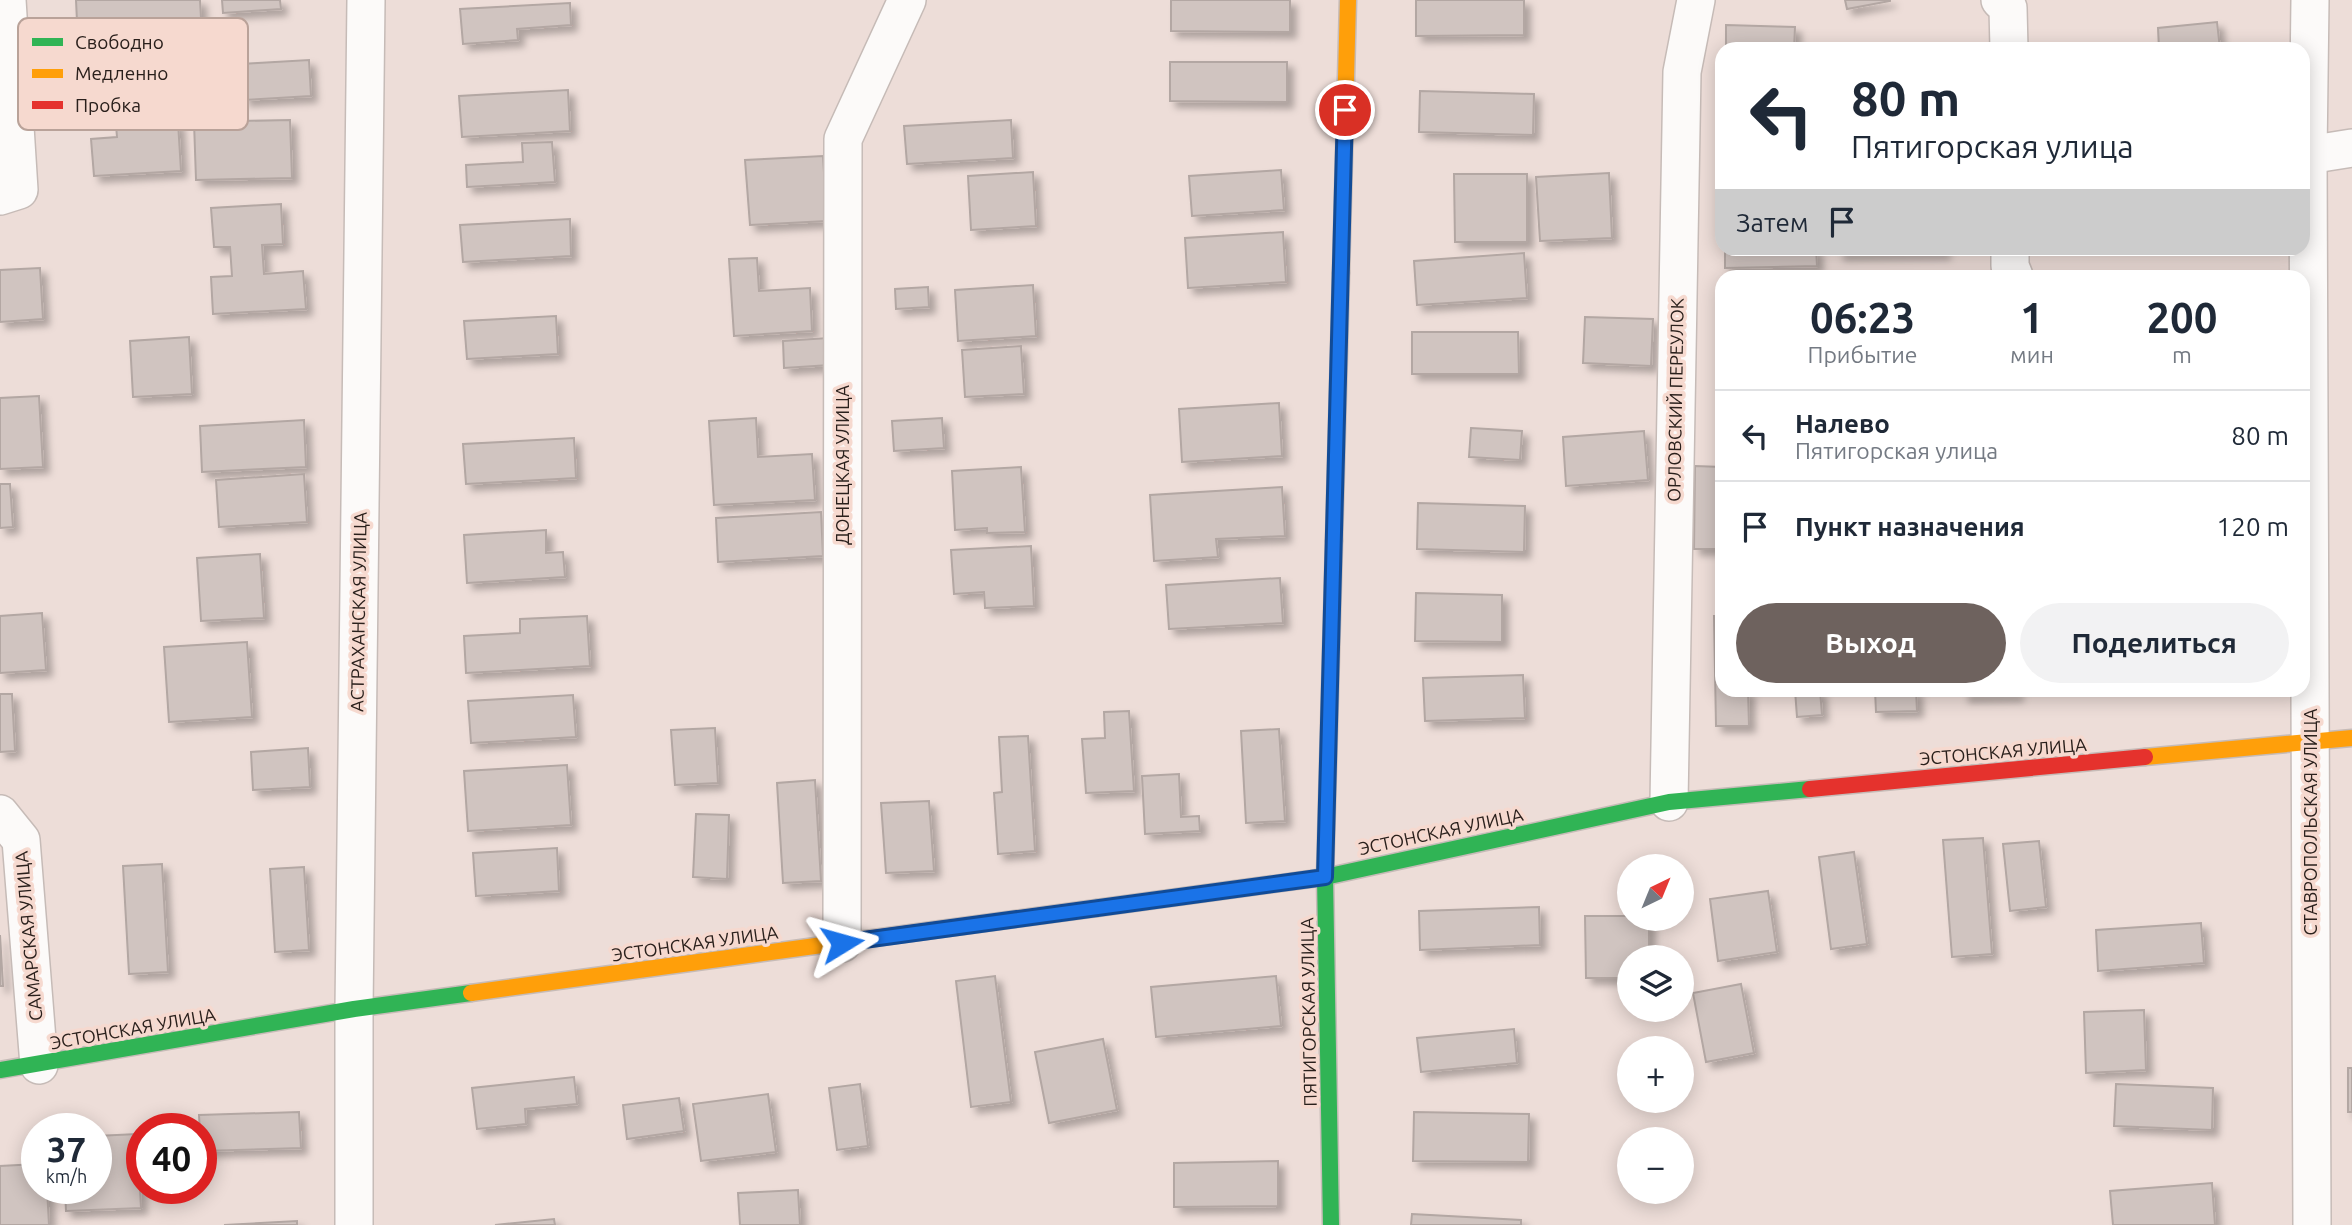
<!DOCTYPE html>
<html lang="ru">
<head>
<meta charset="utf-8">
<style>
  :root { --surface:#fff; --page:#f2f2f3; --text:#1f2937; --muted:#747a83; --line:#e0e1e3; --accent:#6e625e }
  body { margin:0; font-family:Ubuntu,sans-serif; background:var(--page); color:var(--text); height:100vh; display:flex; flex-direction:column; font-size:26px; white-space:nowrap }
  * { box-sizing:border-box; margin:0 }
  p { font-size:23px; color:var(--muted) }
  .icon { flex:none; width:38px; height:38px; fill:none; stroke:currentColor; stroke-width:2; stroke-linecap:round; stroke-linejoin:round }
  .map { position:relative; flex:1; overflow:hidden }
  .panel { position:absolute; left:1715px; top:270px; width:595px; height:427px; display:flex; flex-direction:column; background:var(--surface); border-radius:21px; box-shadow:0 4px 18px #0003 }
  .panel>* { flex:none }
  .guide { position:absolute; left:1715px; top:42px; width:595px; height:214px; border-radius:21px; box-shadow:0 4px 18px #0003; background:#fff; color:var(--text); overflow:hidden }
  .needle { width:46px; rotate:43deg }
  .controls { position:absolute; left:1617px; top:854px; display:grid; gap:14px }
  .controls a { display:grid; place-items:center; width:77px; height:77px; border-radius:50%; background:var(--surface); box-shadow:0 4px 18px #0003; font-size:35px }
  .speed { position:absolute; left:21px; top:1113px; display:flex; gap:14px; font-size:35px; font-weight:700; text-align:center }
  .speed>* { display:grid; place-content:center; width:91px; height:91px; border-radius:50%; background:var(--surface); box-shadow:0 4px 18px #0003; line-height:1 }
  .speed small { font-size:18px; font-weight:400 }
  .speed .limit { border:10px solid #d22; background:#fff; color:#111 }
  .pin { position:absolute; display:grid; place-items:center; width:60px; height:60px; color:#fff; margin:-30px; border:4px solid #fff; border-radius:50%; box-shadow:0 2px 7px #0007 }
  .me { position:absolute; width:77px; margin:-38px; rotate:82deg; stroke-linejoin:round; filter:drop-shadow(0 0 5px #0008) }
  .turn { display:flex; align-items:center; gap:24px; height:147px; padding:0 21px; font-size:32px }
  .turn .icon { width:91px; height:91px; stroke-width:2.5 }
  .turn b { display:block; font-size:49px; line-height:60px }
  .then { display:flex; align-items:center; height:66px; padding:0 21px; background:#0003; gap:14px; font-size:26px }
  .eta { display:flex; justify-content:space-evenly; align-items:center; height:119px; text-align:center }
  .eta b { font-size:42px; font-weight:700; line-height:49px }
  .cta { display:flex; gap:14px; margin-top:auto; padding:14px 21px }
  .cta a { flex:1; height:80px; border-radius:42px; background:var(--accent); color:#fff; font-size:28px; font-weight:700; line-height:80px; text-align:center }
  .cta a+a { background:var(--page); color:var(--text) }
  ul { padding:0; list-style:none }
  li { display:flex; align-items:center; gap:21px; height:91px; padding:0 21px; border-top:2px solid var(--line) }
  li div { flex:1 }
  li b { display:block; font-size:26px }
  li em { font-style:normal }
  .map>svg:first-child { display:block }
</style>
</head>
<body>
<div class="map">
<svg width="2352" height="1225" viewBox="0 0 2352 1225">
  <defs>
    <filter id="shadow"><feDropShadow dx="6" dy="6" stdDeviation="3.5" flood-color="#0004"/></filter>
  </defs>
  <rect width="100%" height="100%" fill="#edddd8"/>
  <!-- building -->
  <g fill="#d0c4c0" stroke="#b3a7a3" stroke-width="2" filter="url(#shadow)">
    <path d="M76,0h124l2,36 -124,7z"/>
    <path d="M222,0h58l1,9 -58,4z"/>
    <path d="M1171,0h119v32l-119,-1z"/>
    <path d="M1416,0h108v35l-108,1z"/>
    <path d="M1845,0h45v1l-43,8z"/>
    <path d="M570,3l1,22 -54,4 1,11 -55,4 -3,-35z"/>
    <path d="M2217,22l3,27h-61l-1,-21z"/>
    <path d="M1726,25l69,2 -1,22h-68z"/>
    <path d="M309,60l2,36 -67,4 -3,-36z"/>
    <path d="M1170,62h117v40l-117,-1z"/>
    <path d="M568,90l2,41 -108,6 -3,-41z"/>
    <path d="M1420,91l114,3 -1,41 -114,-3z"/>
    <path d="M290,120l2,58 -96,2 -2,-58z"/>
    <path d="M1011,120l2,38 -106,6 -3,-38z"/>
    <path d="M178,122l3,49 -87,5 -3,-37 26,-2 -1,-12z"/>
    <path d="M552,142l3,40 -88,5 -1,-22 57,-3 -1,-19z"/>
    <path d="M823,156l4,65 -77,4 -5,-65z"/>
    <path d="M1281,170l3,40 -92,6 -3,-40z"/>
    <path d="M1033,172l3,54 -65,4 -3,-54z"/>
    <path d="M1609,173l3,65 -72,3 -4,-64z"/>
    <path d="M1454,174h73v68h-72z"/>
    <path d="M281,204l2,40 -21,1 2,29 39,-3 3,38 -93,5 -2,-37 21,-1 -2,-29h-16l-3,-39z"/>
    <path d="M570,219l1,37 -108,6 -3,-37z"/>
    <path d="M1283,232l3,50 -98,6 -3,-50z"/>
    <path d="M1725,248h91l1,18 -92,2z"/>
    <path d="M1838,248h106v5l-106,1z"/>
    <path d="M1524,253l3,45 -110,7 -3,-44z"/>
    <path d="M757,258l2,33 51,-3 2,43 -78,5 -5,-77z"/>
    <path d="M40,268l3,51 -43,3v-52z"/>
    <path d="M1033,285l3,51 -78,5 -3,-51z"/>
    <path d="M928,287l1,20 -33,2 -1,-20z"/>
    <path d="M556,316l2,38 -91,5 -3,-38z"/>
    <path d="M1585,317l68,2 -2,47 -68,-3z"/>
    <path d="M1412,332h106l1,42h-107z"/>
    <path d="M189,337l3,57 -59,3 -3,-56z"/>
    <path d="M828,338l2,27 -46,3 -1,-27z"/>
    <path d="M1021,346l3,48 -59,3 -3,-47z"/>
    <path d="M39,396l4,71 -43,2v-71z"/>
    <path d="M1279,403l3,53 -100,6 -3,-53z"/>
    <path d="M756,418l2,39 54,-3 3,46 -101,5 -5,-84z"/>
    <path d="M942,418l2,30 -50,3 -2,-30z"/>
    <path d="M304,420l2,47 -104,5 -2,-46z"/>
    <path d="M1471,428l51,3 -2,29 -51,-3z"/>
    <path d="M1644,431l4,49 -82,6 -3,-49z"/>
    <path d="M574,438l2,40 -110,6 -3,-40z"/>
    <path d="M1695,466l27,1v82h-28z"/>
    <path d="M1021,467l4,65 -38,1v-5l-32,2 -3,-59z"/>
    <path d="M304,474l3,48 -88,5 -3,-47z"/>
    <path d="M0,484h10l3,43 -13,1z"/>
    <path d="M1282,487l3,49 -69,3 2,18 -64,4 -4,-66z"/>
    <path d="M1418,503l107,3 -1,46 -107,-3z"/>
    <path d="M821,512l2,44 -105,6 -2,-44z"/>
    <path d="M546,530v23l17,-1 2,25 -98,6 -3,-48z"/>
    <path d="M1031,546l3,60 -49,2 -1,-16 -30,2 -3,-44z"/>
    <path d="M260,554l4,64 -63,3 -4,-63z"/>
    <path d="M1280,578l3,45 -114,6 -3,-44z"/>
    <path d="M1416,593l86,2v47l-87,-1z"/>
    <path d="M42,613l4,57 -46,3v-57z"/>
    <path d="M587,616l3,50 -124,7 -2,-37 56,-3v-14z"/>
    <path d="M1714,616h8v74h26l1,36h-33z"/>
    <path d="M247,642l5,75 -83,5 -5,-75z"/>
    <path d="M1523,675l2,43 -100,3 -2,-43z"/>
    <path d="M1795,690h25l2,25 -25,2z"/>
    <path d="M1875,690h41l1,21 -41,1z"/>
    <path d="M1963,690h54v5l-54,1z"/>
    <path d="M0,694h12l3,57 -15,1z"/>
    <path d="M573,695l3,42 -105,6 -3,-42z"/>
    <path d="M1129,711l5,80 -48,2 -4,-54 23,-1 -1,-26z"/>
    <path d="M715,728l3,55 -43,2 -4,-55z"/>
    <path d="M1279,729l6,92 -39,2 -5,-92z"/>
    <path d="M1028,736l7,115 -37,3 -4,-61 8,-1 -3,-55z"/>
    <path d="M308,748l2,39 -57,3 -2,-38z"/>
    <path d="M567,765l4,60 -103,6 -4,-60z"/>
    <path d="M1179,774l2,43 18,-1 1,15 -55,3 -3,-58z"/>
    <path d="M815,780l6,101 -38,2 -6,-100z"/>
    <path d="M929,801l5,70 -48,2 -5,-70z"/>
    <path d="M696,814l33,1 -2,64 -34,-2z"/>
    <path d="M1983,838l9,116 -40,3 -9,-117z"/>
    <path d="M2039,841l7,66 -36,4 -7,-67z"/>
    <path d="M557,848l2,43 -83,5 -3,-43z"/>
    <path d="M1854,852l13,92 -36,5 -12,-92z"/>
    <path d="M162,864l6,108 -39,2 -6,-108z"/>
    <path d="M304,867l5,83 -34,2 -5,-83z"/>
    <path d="M1768,891l9,61 -59,9 -8,-62z"/>
    <path d="M1539,907l1,38 -120,5 -1,-39z"/>
    <path d="M1585,916h44v3h20v38h-20v21h-43z"/>
    <path d="M2201,923l3,40 -106,8 -2,-41z"/>
    <path d="M0,935l3,51h-3z"/>
    <path d="M995,976l16,126 -40,5 -15,-126z"/>
    <path d="M1276,976l5,50 -125,11 -5,-50z"/>
    <path d="M1741,984l13,69 -48,9 -13,-69z"/>
    <path d="M2144,1010l2,60 -60,3 -2,-61z"/>
    <path d="M1514,1029l3,34 -96,9 -4,-34z"/>
    <path d="M1103,1039l14,71 -68,13 -14,-71z"/>
    <rect x="2348" y="1068" width="4" height="44"/>
    <path d="M574,1077l3,27 -52,5 1,15 -49,5 -5,-41z"/>
    <path d="M860,1084l8,62 -31,4 -8,-62z"/>
    <path d="M2116,1084l97,4 -1,42 -98,-4z"/>
    <path d="M768,1094l8,58 -75,9 -8,-57z"/>
    <path d="M679,1098l5,33 -57,8 -4,-34z"/>
    <path d="M299,1112l2,36 -100,3 -2,-36z"/>
    <path d="M1414,1112l115,2 -1,48 -115,-1z"/>
    <path d="M137,1134l4,74 -75,3 -1,-23h31v-52z"/>
    <path d="M1278,1161v45l-104,1v-44z"/>
    <path d="M37,1164v24h10l2,37h-49v-59z"/>
    <path d="M2212,1183l3,42h-102l-3,-34z"/>
    <path d="M798,1190l2,35h-60l-2,-32z"/>
    <path d="M1412,1214l109,6v5h-110z"/>
    <path d="M554,1219l1,6h-60z"/>
    <path d="M297,1221v4h-73z"/>
  </g>
  <g fill="none" stroke-linecap="round" stroke-linejoin="round">
    <!-- street casing -->
    <g stroke="#c6bbb7" stroke-width="40">
      <g id="street">
        <path d="M2000,0l8,8 1,41"/>
        <path d="M2310,0l-2,155 4,1070"/>
        <path d="M2308,155l44,-7"/>
        <path d="M0,196l19,-6 -12,-190"/>
        <path d="M2010,248v18l4,10"/>
        <path d="M1669,802l13,-730 14,-72"/>
        <path d="M0,814l21,26 18,225"/>
        <path d="M842,943l1,-804 64,-139"/>
        <path d="M354,1225v-216l12,-1009"/>
      </g>
    </g>
    <!-- fast casing -->
    <g stroke="#c6bbb7" stroke-width="19">
      <g id="fast">
        <path d="M1097,908l228,-31 344,-75 141,-13"/>
        <path d="M0,1070l354,-61 117,-16"/>
        <path d="M1331,1225l-6,-348 9,-336"/>
      </g>
    </g>
    <!-- slow casing -->
    <g stroke="#c6bbb7" stroke-width="19">
      <g id="slow">
        <path d="M1341,273l7,-273"/>
        <path d="M2145,757l207,-19"/>
        <path d="M471,993l388,-53"/>
      </g>
    </g>
    <!-- jam casing -->
    <g stroke="#c6bbb7" stroke-width="19">
      <g id="jam">
        <path d="M1334,541l7,-268"/>
        <path d="M1810,789l335,-32"/>
        <path d="M859,940l238,-32"/>
      </g>
    </g>
    <!-- street -->
    <use href="#street" stroke="#fcfaf9" stroke-width="37"/>
    <!-- fast -->
    <use href="#fast" stroke="#30b455" stroke-width="16"/>
    <!-- slow -->
    <use href="#slow" stroke="#ff9f0a" stroke-width="16"/>
    <!-- jam -->
    <use href="#jam" stroke="#e5322d" stroke-width="16"/>
  </g>
  <g fill="none" stroke-linecap="round" stroke-linejoin="round">
    <!-- route casing -->
    <g stroke="#114b97" stroke-width="18">
      <path id="route" d="M842,943l483,-66 20,-767"/>
    </g>
    <!-- route -->
    <use href="#route" stroke="#1a73e8" stroke-width="12"/>
  </g>
  <g text-anchor="middle" stroke-width="7" stroke-linejoin="round" paint-order="stroke">
    <!-- street labels -->
    <g font-size="18" fill="#2a201c" stroke="#f6d9cf">
      <text transform="translate(1676 400) rotate(-89)" y="6">ОРЛОВСКИЙ ПЕРЕУЛОК</text>
      <text transform="translate(843 465) rotate(-90)" y="6">ДОНЕЦКАЯ УЛИЦА</text>
      <text transform="translate(359 612) rotate(-89)" y="6">АСТРАХАНСКАЯ УЛИЦА</text>
      <text transform="translate(2003 752) rotate(-5)" y="6">ЭСТОНСКАЯ УЛИЦА</text>
      <text transform="translate(2311 822) rotate(-90)" y="6">СТАВРОПОЛЬСКАЯ УЛИЦА</text>
      <text transform="translate(1441 832) rotate(-12)" y="6">ЭСТОНСКАЯ УЛИЦА</text>
      <text transform="translate(29 936) rotate(-95)" y="6">САМАРСКАЯ УЛИЦА</text>
      <text transform="translate(695 944) rotate(-8)" y="6">ЭСТОНСКАЯ УЛИЦА</text>
      <text transform="translate(1309 1012) rotate(-91)" y="6">ПЯТИГОРСКАЯ УЛИЦА</text>
      <text transform="translate(133 1029) rotate(-10)" y="6">ЭСТОНСКАЯ УЛИЦА</text>
    </g>
  </g>
  <!-- legend -->
  <rect x="18" y="18" width="230" height="112" rx="10" fill="#f6d9cf" stroke="#b9a299" stroke-width="2"/>
  <rect x="32" y="38" width="31" height="8" fill="#30b455"/>
  <rect x="32" y="69" width="31" height="9" fill="#ff9f0a"/>
  <rect x="32" y="101" width="31" height="8" fill="#e5322d"/>
  <g font-size="19" fill="#2a201c">
    <text x="75" y="49">Свободно</text>
    <text x="75" y="80">Медленно</text>
    <text x="75" y="112">Пробка</text>
  </g>
</svg>
<div class="controls">
<a><svg class="needle" viewBox="-14 -14 28 28"><path d="M0-13l5 13h-10z" fill="#e53935"/><path d="M0 13l5-13h-10z" fill="#747a83"/></svg></a>
<a><svg class="icon" aria-label="layers" viewBox="0 0 24 24"><path d="M12 4l9 5-9 5-9-5zM3 14l9 5 9-5"/></svg></a>
<a>+</a>
<a>−</a>
</div>
<div class="speed"><div>37<small>km/h</small></div><div class="limit">40</div></div>
<div class="pin" style="left:1345px;top:110px;background:#d93025"><svg class="icon" aria-label="arrive" viewBox="0 0 24 24"><path d="M6 21V4h12l-3 4 3 4H6"/></svg></div>
<svg class="me" style="left:842px;top:943px" viewBox="-20 -20 40 40"><path d="M0-17L14 15 0 8-14 15z" fill="#1a73e8" stroke="#fff" stroke-width="4"/></svg>
<div class="guide">
<div class="turn"><svg class="icon" aria-label="left" viewBox="0 0 24 24"><path d="M17 20v-9H6M10 6l-5 5 5 5"/></svg><div><b>80 m</b>Пятигорская улица</div></div>
<div class="then">Затем<svg class="icon" aria-label="arrive" viewBox="0 0 24 24"><path d="M6 21V4h12l-3 4 3 4H6"/></svg></div>
</div>
<section class="panel">
<div class="eta">
<div><b>06:23</b><p>Прибытие</p></div>
<div><b>1</b><p>мин</p></div>
<div><b>200</b><p>m</p></div>
</div>
<ul>
<li><svg class="icon" aria-label="left" viewBox="0 0 24 24"><path d="M17 20v-9H6M10 6l-5 5 5 5"/></svg><div><b>Налево</b><p>Пятигорская улица</p></div><em>80 m</em></li>
<li><svg class="icon" aria-label="arrive" viewBox="0 0 24 24"><path d="M6 21V4h12l-3 4 3 4H6"/></svg><div><b>Пункт назначения</b></div><em>120 m</em></li>
</ul>
<div class="cta"><a>Выход</a><a>Поделиться</a></div>
</section>
</div>
</body>
</html>
